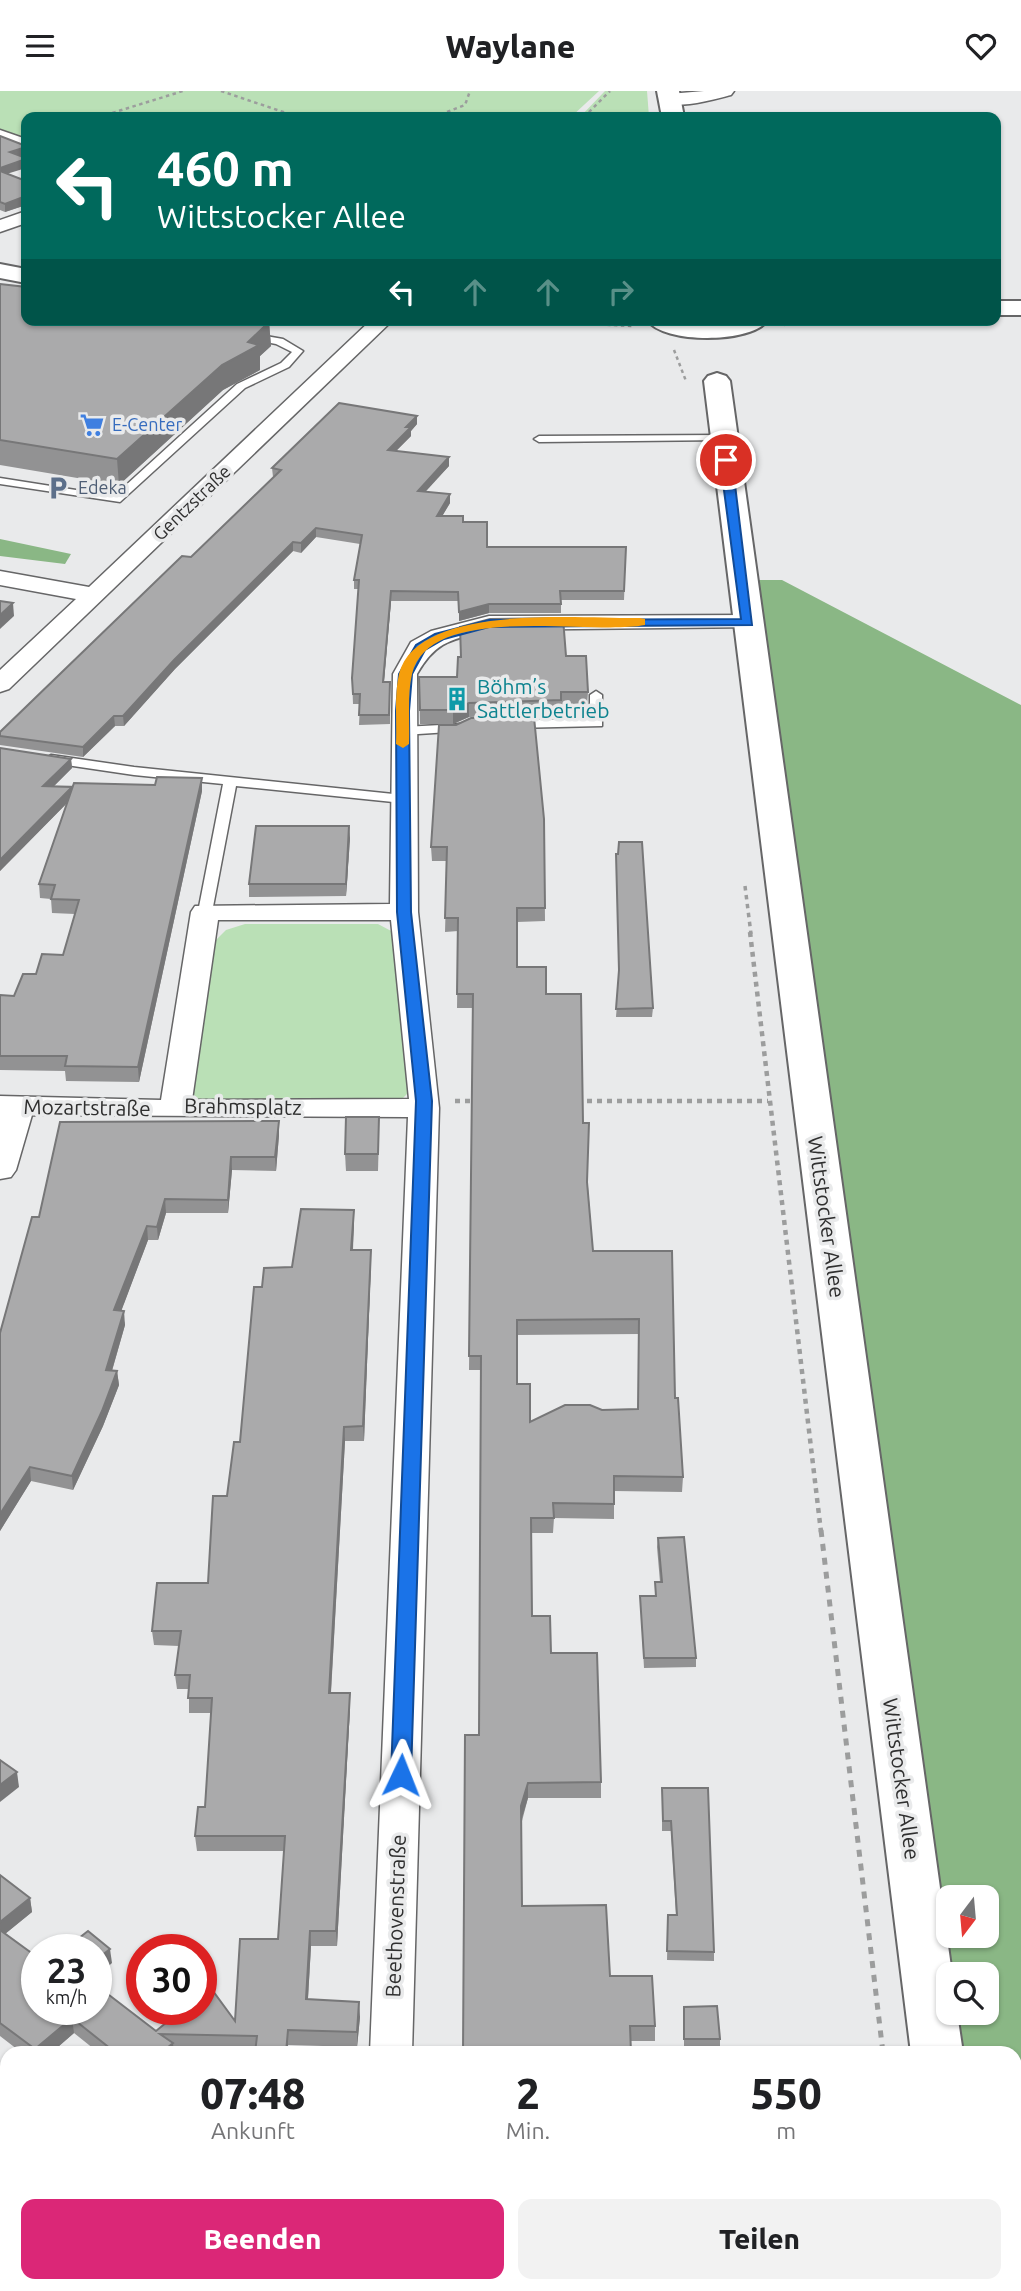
<!DOCTYPE html>
<html lang="de">
<head>
<meta charset="utf-8">
<style>
  :root { --surface:#fff; --page:#f2f2f2; --text:#202124; --muted:#757577; --accent:#db2777 }
  body { margin:0; font-family:Ubuntu,sans-serif; background:var(--page); color:var(--text); height:100vh; display:flex; flex-direction:column; font-size:26px; white-space:nowrap }
  * { box-sizing:border-box; margin:0 }
  p { font-size:23px; color:var(--muted) }
  .icon { flex:none; width:38px; height:38px; fill:none; stroke:currentColor; stroke-width:2; stroke-linecap:round; stroke-linejoin:round }
  .map { position:relative; flex:1; overflow:hidden }
  .panel { position:absolute; left:0px; top:1955px; width:1022px; height:247px; display:flex; flex-direction:column; background:var(--surface); border-radius:21px 21px 0 0; box-shadow:0 2px 5px #0004 }
  .panel>* { flex:none }
  .guide { position:absolute; left:21px; top:21px; width:980px; height:214px; border-radius:14px; box-shadow:0 2px 5px #0004; background:#00695c; color:#fff; overflow:hidden }
  .needle { width:46px; rotate:196deg }
  .buttons { position:absolute; left:936px; top:1794px; display:grid; gap:14px }
  .buttons a { display:grid; place-items:center; width:63px; height:63px; border-radius:14px; background:var(--surface); box-shadow:0 2px 5px #0004; font-size:35px }
  .speed { position:absolute; left:21px; top:1843px; display:flex; gap:14px; font-size:35px; font-weight:700; text-align:center }
  .speed>* { display:grid; place-content:center; width:91px; height:91px; border-radius:50%; background:var(--surface); box-shadow:0 2px 5px #0004; line-height:1 }
  .speed small { font-size:18px; font-weight:400 }
  .speed .limit { border:10px solid #d22; background:#fff; color:#111 }
  .pin { position:absolute; display:grid; place-items:center; width:60px; height:60px; color:#fff; margin:-30px; border:4px solid #fff; border-radius:50%; box-shadow:0 2px 7px #0007 }
  .me { position:absolute; width:77px; margin:-38px; rotate:2deg; stroke-linejoin:round; filter:drop-shadow(0 0 5px #0008) }
  .turn { display:flex; align-items:center; gap:24px; height:147px; padding:0 21px; font-size:32px }
  .turn .icon { width:91px; height:91px; stroke-width:2.5 }
  .turn b { display:block; font-size:49px; line-height:60px }
  .lanes { display:flex; align-items:center; height:66px; padding:0 21px; background:#0003; justify-content:center; gap:35px; direction:ltr }
  .lanes .off { opacity:.35 }
  .eta { display:flex; justify-content:space-evenly; align-items:center; height:119px; text-align:center }
  .eta b { font-size:42px; font-weight:800; line-height:49px }
  .action { display:flex; gap:14px; margin-top:auto; padding:14px 21px }
  .action a { flex:1; height:80px; border-radius:14px; background:var(--accent); color:#fff; font-size:28px; font-weight:800; line-height:80px; text-align:center }
  .action a+a { background:var(--page); color:var(--text) }
  header { display:flex; justify-content:space-between; align-items:center; height:91px; padding:0 21px; background:var(--surface); font-size:32px; font-weight:800 }
  .map>svg:first-child { display:block }
</style>
</head>
<body>
<header><svg class="icon" aria-label="menu" viewBox="0 0 24 24"><path d="M4 6h16M4 12h16M4 18h16"/></svg>Waylane<svg class="icon" aria-label="heart" viewBox="0 0 24 24"><path d="M12 20l-8-8c-3-5 5-10 8-4 3-6 11-1 8 4z"/></svg></header>
<div class="map">
<svg width="1021" height="2200" viewBox="0 0 1021 2200">
  <rect width="100%" height="100%" fill="#e9eaeb"/>
  <!-- green -->
  <g fill="#bae0b6">
    <path d="M0,0h599l-28,26h-545v25l-26,-10z"/>
    <path d="M605,0h42l2,26h-69z"/>
    <path d="M245,833h133l15,8 17,159 -7,7 -12,3 -175,2 -18,-3 -7,-9 23,-149 12,-12z"/>
  </g>
  <!-- forest -->
  <g fill="#8ab785" fill-rule="evenodd">
    <path d="M0,448l71,15 -6,10 -65,-8z"/>
    <path d="M756,489h26l239,125v1586h-27l-1,-5 22,-1v-232h-55l-6,-40h33v-39h-38zM948,1806h39v38h-39z"/>
  </g>
  <g fill="none" stroke-linecap="round" stroke-linejoin="round">
    <!-- service casing -->
    <g stroke="#666667" stroke-width="3">
      <g id="service">
        <path d="M249,242l34,6 20,12 -14,16 -44,21 -125,114 -120,-18v-6l114,18 123,-112 44,-21 11,-11 -16,-8 -31,-6 -1,-2z"/>
        <path d="M723,344l5,3 -1,2 -188,2 -5,-3 5,-3z"/>
        <path d="M596,600l6,4v31l-89,2 -6,-4 6,-4 77,-1v-24z"/>
        <path d="M460,633l5,1v6l-62,4 -6,-4 6,-4z"/>
        <path d="M51,664l83,12 269,28 7,4 -7,4 -167,-17 -24,126 -7,4 -7,-4 25,-128 -89,-9 -88,-13 -1,-3z"/>
      </g>
    </g>
    <!-- minor casing -->
    <g stroke="#666667" stroke-width="3">
      <g id="minor">
        <path d="M704,0h30l-3,4c-16,4 -58,17 -71,4l9,-5z"/>
        <path d="M0,39l26,9v11l-26,-9z"/>
        <path d="M26,120v12l-26,9v-12z"/>
        <path d="M371,229h22l-384,369 -9,3v-22l76,-71 -76,-14v-14l89,16z"/>
        <path d="M748,524l9,2 3,5 -3,5 -267,3c-37,10 -53,9 -73,44l1,238 21,196 -27,945h-42l38,-936 -376,-2 -16,55 -5,7 -11,2v-83l161,4 30,-188 4,-6 195,-2 3,-230 18,-32 20,-11 58,-15zM218,829h173l18,179 -217,1z"/>
        <path d="M0,2006l7,3v39l-7,-2z"/>
        <path d="M199,2194h50l3,6h-51z"/>
        <rect x="360" y="2194" width="46" height="6"/>
      </g>
    </g>
    <!-- secondary casing -->
    <g stroke="#666667" stroke-width="4">
      <g id="secondary">
        <path d="M657,0h22l5,26h-22z"/>
        <path d="M0,173l26,5v14l-26,-5z"/>
        <rect x="996" y="210" width="25" height="14"/>
        <path d="M647,229l61,3 60,-3c-16,24 -105,24 -121,0z"/>
        <path d="M717,282l9,3 4,5 222,1593h-4v39h9l6,40h-52l-207,-1672 4,-5z"/>
        <path d="M940,2194h56l1,6h-56z"/>
      </g>
    </g>
    <!-- path-far3 -->
    <g stroke="#9c9d9d" stroke-width="2.5" stroke-dasharray="3.5 3.5" stroke-linecap="butt">
      <path d="M221,0l77,26"/>
      <path d="M99,26l84,-26"/>
      <path d="M434,26l31,-12 5,-14"/>
      <path d="M584,26l26,-26"/>
      <path d="M292,229l51,2"/>
      <path d="M516,229l116,6"/>
      <path d="M408,233l36,-4"/>
      <path d="M784,234l12,-5"/>
      <path d="M674,259l12,31"/>
    </g>
    <!-- path-far2 -->
    <path stroke="#9c9d9d" stroke-width="3.5" stroke-dasharray="4.5 4.5" stroke-linecap="butt" d="M745,795l6,48"/>
    <!-- path-far1 -->
    <g stroke="#9c9d9d" stroke-width="4.5" stroke-dasharray="5 5" stroke-linecap="butt">
      <path d="M750,841l71,600"/>
      <path d="M455,1010h22"/>
      <path d="M577,1010h191"/>
    </g>
    <!-- path -->
    <g stroke="#9c9d9d" stroke-width="5" stroke-dasharray="7 7" stroke-linecap="butt">
      <path d="M821,1439l62,523"/>
      <path d="M911,2194l1,6"/>
    </g>
    <!-- service -->
    <use href="#service" fill="#fff" fill-rule="evenodd"/>
    <!-- minor -->
    <use href="#minor" fill="#fff" fill-rule="evenodd"/>
    <!-- secondary -->
    <use href="#secondary" fill="#fff" fill-rule="evenodd"/>
  </g>
  <!-- wall -->
  <g fill="#929293" fill-rule="evenodd">
    <path d="M0,45l26,10v9l-4,1 -14,18 18,7v24l-21,7 -5,-2z"/>
    <path d="M0,193l269,38 2,24 -11,10v14l-37,20 -104,95 -119,-20z"/>
    <path d="M417,325v8l-6,7v5l-15,15 53,6v9l-24,25 25,12 -8,13 21,6 24,25h139l-2,53h-63v13h-72l-30,8v-20h-68l-7,81h6v42l-31,1 1,-21h-7l-1,-26 7,-89h-5v-9l6,-36 -44,-7 -15,16 -8,-2 -118,118 -51,57h-9l-32,31 -83,-12v-13l191,-175 82,-80 -1,-9z"/>
    <path d="M566,565l22,36 -1,14h-26v8l-92,3 -16,7h-33l-1,-47h38z"/>
    <path d="M0,657l71,11 1,9 -18,18 101,-1 47,-7v13l-63,291 -73,-1 -1,-10 -65,-1v-75l14,1 22,-22 27,-19 12,-41 -23,-1 -1,-14 -11,-1 -1,-14 28,-81 -67,68z"/>
    <path d="M544,728l1,102 -28,1v45l29,27 37,129 10,128h79l3,147 8,79 -1,15 -68,-1v28l-60,-1 -1,15h-21v83l19,37 50,129v16h-73l-6,23v85l88,70 45,50v15h-25l-167,12 16,-318 2,-365h-12l4,-362h-16l1,-77 -13,1 2,-71h-15l-1,-14zM639,1243l-1,75 -108,13 -13,-38v-49z"/>
    <path d="M350,747l-4,58 -97,1v-13z"/>
    <path d="M619,884l34,33 -1,9h-36z"/>
    <path d="M379,1043l-1,37h-32l-1,-17z"/>
    <path d="M279,1044l-3,36 -44,-1 -4,43h-62l-8,27h-10l-27,71 4,14 -13,46h5l2,14 -16,41 -30,64 -42,-9 -31,50v-198l39,-116z"/>
    <path d="M354,1119v13l-1,27h18v13l-7,178h-19l-14,252 19,15 -13,238h-26l-3,53 52,18 -3,30 -68,-2 -34,5 -82,-1 1,4h-75l-25,-20 -23,20h-29l-22,-17v-161l30,23 2,14 -27,22 32,75 119,22 79,-10 43,-82 6,-88h-87l-2,-15 10,-29 6,-94h-22v-24h-12l-2,-14 4,-29 -25,-1 -2,-14 56,-48 32,-141 22,-155 30,-20z"/>
    <path d="M658,1447l38,120v9l-52,1 -4,-72h15v-14h5l-3,-35z"/>
    <path d="M662,1697l52,164v9l-47,-1 1,-45h8l-5,-84h-9z"/>
    <path d="M684,1916l36,32v9l-36,1z"/>
  </g>
  <!-- shaded-wall -->
  <g fill="#777778">
    <path d="M26,56v8l-15,5 -1,-8z"/>
    <path d="M26,68v9l-26,8v-8z"/>
    <path d="M26,105v9l-21,7v-8z"/>
    <path d="M269,231l2,24 -11,10v14l-37,20 -104,95 -2,-26z"/>
    <path d="M417,325v8l-6,7v5l-23,23v-9l18,-23z"/>
    <path d="M449,366v9l-31,34v-9z"/>
    <path d="M450,403v9l-13,22v-9z"/>
    <path d="M316,437v9l-15,16v-10z"/>
    <path d="M293,451v9l-118,118 -51,57 -1,-10 51,-56z"/>
    <path d="M391,500v10l-8,90v-9z"/>
    <path d="M13,512l1,13 -14,13v-14z"/>
    <path d="M489,513v9l-30,8v-9z"/>
    <path d="M469,612v14l-16,7v-14z"/>
    <path d="M114,625l1,10 -32,31v-10z"/>
    <path d="M71,668l1,9 -28,28 -1,-10z"/>
    <path d="M202,687v13l-63,291 -1,-15z"/>
    <path d="M72,696l1,10 -73,74v-11z"/>
    <path d="M349,735l1,12 -4,58v-12z"/>
    <path d="M279,1030v14l-3,36 -1,-14z"/>
    <path d="M231,1066l1,13 -4,43v-13z"/>
    <path d="M165,1108l1,14 -8,27 -1,-13z"/>
    <path d="M354,1119v13l-2,41 -1,-14z"/>
    <path d="M147,1135l1,14 -32,85 -2,-15z"/>
    <path d="M371,1159v13l-7,178 -1,-15z"/>
    <path d="M124,1220l1,14 -17,59 -2,-14z"/>
    <path d="M117,1280l2,14 -16,41 -30,64 -1,-14z"/>
    <path d="M344,1336l1,14 -15,266 -1,-14z"/>
    <path d="M30,1376l1,14 -31,50v-17z"/>
    <path d="M350,1602v15l-13,238 -1,-15z"/>
    <path d="M17,1681l2,15 -19,15v-17z"/>
    <path d="M528,1692v15l-7,23v-15z"/>
    <path d="M30,1807l2,14 -32,26v-16z"/>
    <path d="M310,1840l1,15 -4,68 -1,-15z"/>
    <path d="M110,1858l2,14 -16,14v-17z"/>
    <path d="M359,1911l1,15 -3,30v-15z"/>
    <path d="M72,1927l2,15 -23,20h-15l-1,-4z"/>
    <path d="M288,1939v23h-2z"/>
    <path d="M173,1952l1,10h-13z"/>
  </g>
  <!-- building -->
  <g fill="#aaaaab" stroke="#777778" stroke-width="2" fill-rule="evenodd">
    <path d="M0,45l26,10v1l-16,5 16,6v1l-26,9z"/>
    <path d="M0,80l26,10v15l-21,8 -5,-2z"/>
    <path d="M0,193l26,3v33h230l13,2 -21,20 11,3 -37,20 -105,94 -117,-19z"/>
    <path d="M339,312l78,13 -11,11h5l-23,23 61,7 -31,34 32,3 -13,22h26v6h24v25h139l-2,44h-64l1,13h-72l-30,8 -1,-20 -67,-1 -8,91h7l-1,33h-30l1,-21h-7l-1,-16 7,-98h-5l8,-45 -46,-7 -15,15 -8,-1 -119,118 -51,56h-9l-31,31 -83,-11v-4l182,-176 9,1 90,-87 -9,-2z"/>
    <path d="M0,510l13,2 -13,12z"/>
    <path d="M563,527l3,38h20l2,36h-27v8l-92,3 -16,7h-33l-1,-33h38l1,-20h3l-1,-30 30,-8z"/>
    <path d="M534,626l10,102 1,89h-28v59h29v27h35l2,129h6l-2,59 6,69h79l3,147h3l5,79 -69,-1v28l-61,-1 1,15h-23l1,98h18l1,37h46l4,129 -73,1 -7,23 1,100 84,-1 4,71h42l3,50h-25l1,27h-168l2,-318h14l2,-379h-12l4,-362h-16l1,-76h-13l2,-71h-16l8,-122h17l15,-7zM639,1228l-1,90 -36,1 -12,-5h-25l-35,17v-38h-13v-64z"/>
    <path d="M0,657l71,11 -28,27 29,1 -72,73z"/>
    <path d="M157,686l45,1 -64,289 -73,-1 2,-10h-67v-61l14,1 9,-22h13l6,-20 21,1 16,-55 -28,-1 4,-14 -16,-1 35,-101 81,2z"/>
    <path d="M256,735h93l-3,58h-97z"/>
    <path d="M619,751h23l11,166 -37,1 3,-39 -3,-116h2z"/>
    <path d="M346,1026h33l-1,37h-33z"/>
    <path d="M279,1030l-4,36h-44l-3,43 -63,-1 -8,28 -10,-1 -33,84 10,1 -18,59 11,1 -15,40 -30,65 -42,-9 -30,47v-181l32,-116h7l21,-95z"/>
    <path d="M301,1118l53,1 -3,40h20l-8,176 -19,1 -15,266h21l-14,238h-26l-4,68 53,3 -2,30 -69,-2 -2,23h-31l2,-17 -97,-2 13,9 -12,10h-45l-44,-35 -37,31 -35,-26v-93l37,27v52h59v-24l60,46 27,-22h18v-15l9,-7 25,34 5,-82h38l7,-103h-90l3,-29h7l7,-109h-24l2,-23h-15l6,-44h-29l5,-48h51l5,-87h14l7,-54h6l14,-155h8l2,-19 28,-1z"/>
    <path d="M684,1446l12,121h-52l-4,-62h16l-1,-14h7l-4,-44z"/>
    <path d="M0,1669l17,12 -17,13z"/>
    <path d="M662,1697h46l6,164 -47,-1 1,-36h9l-6,-94h-8z"/>
    <path d="M0,1784l30,23 -30,24z"/>
    <path d="M88,1840l22,18 -14,11v-11h-31z"/>
    <path d="M717,1915l3,33h-36v-32z"/>
    <path d="M0,2095l7,5v94h118l7,6h-132z"/>
    <rect x="474" y="2194" width="66" height="6"/>
    <path d="M692,2194h46l1,6h-46z"/>
  </g>
  <!-- route -->
  <path fill="#1a73e8" stroke="#114b97" stroke-width="2" d="M726,365l6,4 20,165 -263,2 -45,12 -19,11 -13,24 -3,37 2,201 21,189 -21,674 -10,7 -10,-7 25,-674 -19,-189 -1,-201 3,-37 17,-29 19,-11 54,-14 252,-1 -21,-159z"/>
  <!-- slow -->
  <path fill="#f59e0b" d="M640,527l5,1v6c-55,11 -215,-24 -233,49 -5,21 -2,48 -3,70l-6,4 -7,-4c1,-22 -2,-49 3,-70 18,-72 183,-55 241,-56z"/>
  <!-- icons -->
  <defs>
    <g id="supermarket-bare" transform="scale(1.89)"><path d="M-6-5.5h2.5l.6 2H6L4.5 2H-2.5L-4.4-4H-6ZM-1.5 3.2a1.3 1.3 0 1 0 .1 0ZM3 3.2a1.3 1.3 0 1 0 .1 0Z" fill="#3f7fe0" stroke="#e9eaeb" stroke-width="2.5" paint-order="stroke"/></g>
    <g id="parking-bare" transform="scale(1.89)"><path d="M-3.5-5.5H1a3.5 3.5 0 0 1 0 7H-1V5.5H-3.5ZM-1-3.4V-.6H.8a1.4 1.4 0 0 0 0-2.8Z" fill="#5c6f8a" stroke="#e9eaeb" stroke-width="2.5" paint-order="stroke"/></g>
    <g id="building-bare" transform="scale(1.89)"><path d="M-4-6H4V6H1V3H-1V6H-4ZM-2.5-4.3h1.7v1.8h-1.7ZM.8-4.3h1.7v1.8H.8ZM-2.5-1h1.7V.8h-1.7ZM.8-1h1.7V.8H.8Z" fill="#0f9aa8" stroke="#e9eaeb" stroke-width="2.5" paint-order="stroke"/></g>
  </defs>
  <g fill-rule="evenodd">
    <use href="#supermarket-bare" x="92" y="334"/>
    <use href="#parking-bare" x="58" y="397"/>
    <use href="#building-bare" x="457" y="608"/>
  </g>
  <g text-anchor="middle" stroke-width="7" stroke-linejoin="round" paint-order="stroke">
    <!-- far-shop labels -->
    <g font-size="18" fill="#366cbe" stroke="#e9eaeb" text-anchor="start">
      <text x="112" y="340">E-Center</text>
    </g>
    <!-- far-service labels -->
    <g font-size="18" fill="#4e5e75" stroke="#e9eaeb" text-anchor="start">
      <text x="78" y="403">Edeka</text>
    </g>
    <!-- far-street labels -->
    <g font-size="18" fill="#2f2f2f" stroke="#e9eaeb">
      <text transform="translate(192 412) rotate(-44)" y="6">Gentzstraße</text>
    </g>
    <!-- culture labels -->
    <g font-size="21" fill="#0d838f" stroke="#e9eaeb" text-anchor="start">
      <text x="477" y="603">Böhm’s<tspan x="477" dy="24">Sattlerbetrieb</tspan></text>
    </g>
    <!-- street labels -->
    <g font-size="21" fill="#2f2f2f" stroke="#e9eaeb">
      <text transform="translate(243 1016) rotate(1)" y="7">Brahmsplatz</text>
      <text transform="translate(87 1017) rotate(1)" y="7">Mozartstraße</text>
      <text transform="translate(826 1126) rotate(82)" y="7">Wittstocker Allee</text>
      <text transform="translate(901 1688) rotate(82)" y="7">Wittstocker Allee</text>
      <text transform="translate(396 1825) rotate(-88)" y="7">Beethovenstraße</text>
    </g>
  </g>
</svg>
<div class="buttons">
<a><svg class="needle" viewBox="-14 -14 28 28"><path d="M0-13l5 13h-10z" fill="#e53935"/><path d="M0 13l5-13h-10z" fill="#757577"/></svg></a>
<a><svg class="icon" aria-label="search" viewBox="0 0 24 24"><circle cx="10" cy="10" r="6"/><path d="M15 15l6 6"/></svg></a>
</div>
<div class="speed"><div>23<small>km/h</small></div><div class="limit">30</div></div>
<div class="pin" style="left:726px;top:369px;background:#d93025"><svg class="icon" aria-label="arrive" viewBox="0 0 24 24"><path d="M6 21V4h12l-3 4 3 4H6"/></svg></div>
<svg class="me" style="left:401px;top:1684px" viewBox="-20 -20 40 40"><path d="M0-17L14 15 0 8-14 15z" fill="#1a73e8" stroke="#fff" stroke-width="4"/></svg>
<div class="guide">
<div class="turn"><svg class="icon" aria-label="left" viewBox="0 0 24 24"><path d="M17 20v-9H6M10 6l-5 5 5 5"/></svg><div><b>460 m</b>Wittstocker Allee</div></div>
<div class="lanes"><svg class="icon" aria-label="left" viewBox="0 0 24 24"><path d="M17 20v-9H6M10 6l-5 5 5 5"/></svg><svg class="icon off" aria-label="ahead" viewBox="0 0 24 24"><path d="M12 20V5M6 11l6-6 6 6"/></svg><svg class="icon off" aria-label="ahead" viewBox="0 0 24 24"><path d="M12 20V5M6 11l6-6 6 6"/></svg><svg class="icon off" aria-label="right" viewBox="0 0 24 24"><path d="M7 20v-9h11M14 6l5 5-5 5"/></svg></div>
</div>
<section class="panel">
<div class="eta">
<div><b>07:48</b><p>Ankunft</p></div>
<div><b>2</b><p>Min.</p></div>
<div><b>550</b><p>m</p></div>
</div>
<div class="action"><a>Beenden</a><a>Teilen</a></div>
</section>
</div>
</body>
</html>
